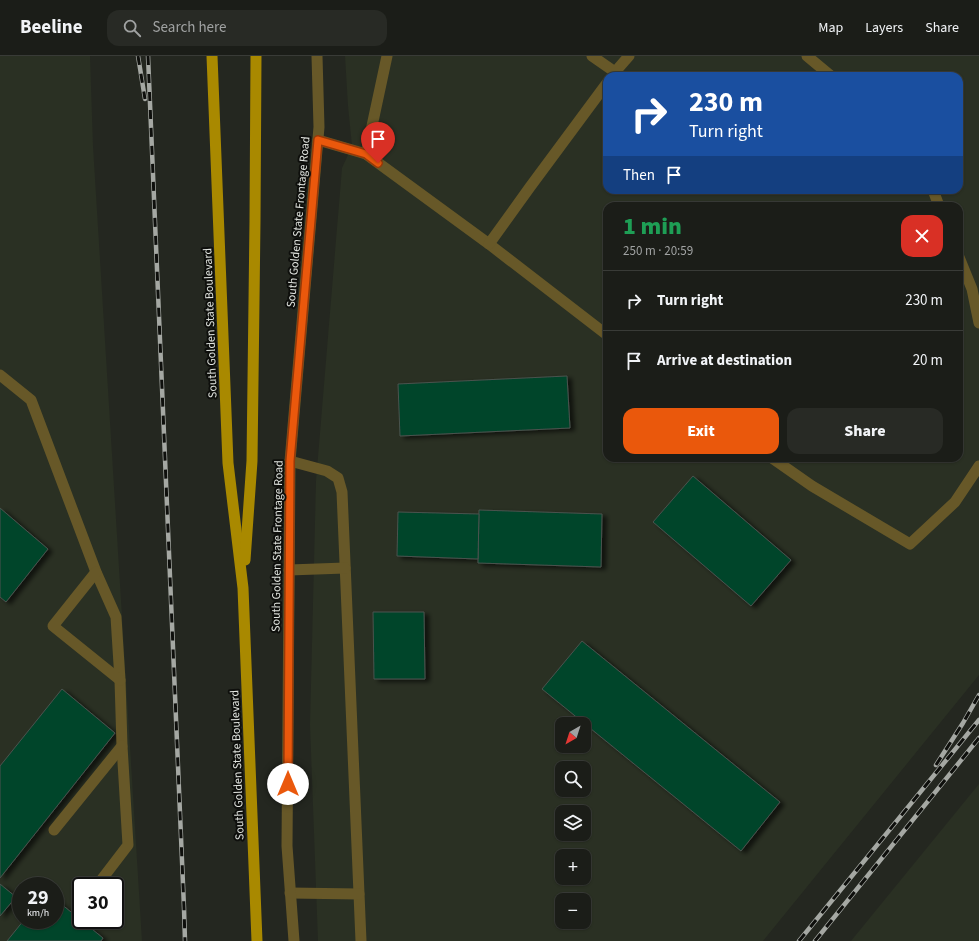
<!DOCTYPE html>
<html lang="en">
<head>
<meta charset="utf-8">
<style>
  :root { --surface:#1b1d18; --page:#282a25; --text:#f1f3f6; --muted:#a0a2a2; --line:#393b37; --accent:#ea580c }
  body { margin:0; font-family:"Source Sans 3",sans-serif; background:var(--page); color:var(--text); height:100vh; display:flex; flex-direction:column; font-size:15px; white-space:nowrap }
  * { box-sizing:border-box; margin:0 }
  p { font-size:13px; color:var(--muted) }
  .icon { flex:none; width:22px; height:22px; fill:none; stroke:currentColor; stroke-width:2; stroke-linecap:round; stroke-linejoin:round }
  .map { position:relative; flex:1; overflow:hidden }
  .drawer { position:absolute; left:603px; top:146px; width:360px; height:260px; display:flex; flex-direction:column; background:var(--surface); border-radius:12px; box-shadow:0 1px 3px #0004,0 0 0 1px var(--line) }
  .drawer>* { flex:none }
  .guide { position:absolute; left:603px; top:16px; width:360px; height:122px; border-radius:12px; box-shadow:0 1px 3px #0004,0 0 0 1px var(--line); background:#1a4fa0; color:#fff; overflow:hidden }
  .needle { width:26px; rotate:219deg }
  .fabs { position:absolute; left:555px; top:661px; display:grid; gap:8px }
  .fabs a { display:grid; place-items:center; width:36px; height:36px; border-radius:8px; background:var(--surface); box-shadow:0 1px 3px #0004,0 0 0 1px var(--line); font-size:20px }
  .speed { position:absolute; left:12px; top:821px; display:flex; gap:8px; font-size:20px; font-weight:700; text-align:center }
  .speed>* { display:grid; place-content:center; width:52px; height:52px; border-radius:50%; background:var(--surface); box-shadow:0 1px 3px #0004,0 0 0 1px var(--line); line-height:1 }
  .speed small { font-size:10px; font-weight:400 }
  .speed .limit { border:2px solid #111; border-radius:6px; background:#fff; color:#111 }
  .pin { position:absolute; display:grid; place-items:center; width:34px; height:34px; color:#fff; margin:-41px -17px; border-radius:50% 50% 50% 0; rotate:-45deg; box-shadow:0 0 4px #0007 }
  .pin .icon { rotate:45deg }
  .me { position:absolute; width:44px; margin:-22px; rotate:0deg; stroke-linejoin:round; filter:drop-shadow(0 0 3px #0008) }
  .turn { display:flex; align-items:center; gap:14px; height:84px; padding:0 20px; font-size:18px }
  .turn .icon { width:52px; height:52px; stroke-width:2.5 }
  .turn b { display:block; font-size:28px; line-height:34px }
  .then { display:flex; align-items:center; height:38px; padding:0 20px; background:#0003; gap:8px; font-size:15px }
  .round { display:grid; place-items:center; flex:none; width:42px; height:42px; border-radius:12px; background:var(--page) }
  .summary { display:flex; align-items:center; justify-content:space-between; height:68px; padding:0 20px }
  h1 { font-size:24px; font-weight:800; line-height:30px; color:#1e9e55 }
  .action { display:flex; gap:8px; margin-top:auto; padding:8px 20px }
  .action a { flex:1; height:46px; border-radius:12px; background:var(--accent); color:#fff; font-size:16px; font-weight:800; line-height:46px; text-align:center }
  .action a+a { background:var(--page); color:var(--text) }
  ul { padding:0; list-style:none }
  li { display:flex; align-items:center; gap:12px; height:60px; padding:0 20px; border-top:1px solid var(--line) }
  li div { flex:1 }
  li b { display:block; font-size:15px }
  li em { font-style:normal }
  header { display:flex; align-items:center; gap:24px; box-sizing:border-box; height:56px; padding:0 20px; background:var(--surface); border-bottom:1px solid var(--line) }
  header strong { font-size:19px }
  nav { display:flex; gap:22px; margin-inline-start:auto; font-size:14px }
  .search { width:280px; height:36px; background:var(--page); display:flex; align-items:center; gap:10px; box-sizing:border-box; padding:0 14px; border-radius:12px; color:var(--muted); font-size:15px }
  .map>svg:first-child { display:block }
</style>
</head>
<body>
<header>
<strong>Beeline</strong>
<div class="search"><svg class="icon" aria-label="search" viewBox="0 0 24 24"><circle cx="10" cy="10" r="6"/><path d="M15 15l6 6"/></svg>Search here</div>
<nav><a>Map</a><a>Layers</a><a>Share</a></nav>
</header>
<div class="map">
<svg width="979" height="885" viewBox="0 0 979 885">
  <defs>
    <filter id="shadow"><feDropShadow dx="4.5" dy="2.5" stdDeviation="2" flood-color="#0009"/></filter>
  </defs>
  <rect width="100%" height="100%" fill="#242720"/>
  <!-- built -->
  <g fill="#2a3023" fill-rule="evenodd">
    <path d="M0,0h90l3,90 49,795h-142zM21,830h34v34h-34zM81,830h34v34h-34z"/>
    <path d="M345,0h634v619l-216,266h-445l-8,-216 6,-244 26,-313 10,-22 -4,-40zM607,20h352v114h-352zM607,150h352v252h-352zM562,668h22v22h-22zM562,712h22v22h-22zM562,756h22v22h-22zM562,800h22v22h-22zM562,844h22v22h-22z"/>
    <path d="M979,728v157h-128z"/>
  </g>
  <!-- building -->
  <g fill="#00442b" stroke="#4a534e" filter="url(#shadow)">
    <path d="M567,320l3,52 -170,8 -2,-52z"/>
    <path d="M693,420l98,84 -40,46 -98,-84z"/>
    <path d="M0,452l48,41 -42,53 -6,-5z"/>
    <path d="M479,454l123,4 -1,53 -123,-4z"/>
    <path d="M398,456l81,2 -1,45 -81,-3z"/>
    <path d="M373,556h51l1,67h-51z"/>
    <path d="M582,585l198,161 -39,49 -199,-162z"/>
    <path d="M62,633l53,44 -115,145v-112z"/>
    <path d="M0,828l16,13 -16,19z"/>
    <path d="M55,843l48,39 -2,3h-94l17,-21h31z"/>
  </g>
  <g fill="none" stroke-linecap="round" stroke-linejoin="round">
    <!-- service -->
    <g stroke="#675828" stroke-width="11">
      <path d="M592,0l23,16 14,-16"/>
      <path d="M807,0l24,20"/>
      <path d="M318,84l48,14 123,90 118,91"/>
      <path d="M366,98l21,-98"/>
      <path d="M933,134l6,16"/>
      <path d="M489,188l41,-57 77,-104"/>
      <path d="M959,201l13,32 7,34"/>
      <path d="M0,319l31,25 65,172 20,45 4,63 2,66 6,99 -26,34"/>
      <path d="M772,402l40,28 98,58 45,-42 24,-36"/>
      <path d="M290,405l37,10 11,7 4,14 19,449"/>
      <path d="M289,514l56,-2"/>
      <path d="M96,516l-43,54 67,54"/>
      <path d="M54,774l68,-84"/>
      <path d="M290,837l69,1"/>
    </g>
    <!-- minor -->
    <path stroke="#675828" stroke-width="11" d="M294,885l-7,-95 3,-385 29,-334 -2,-71"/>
    <!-- primary -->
    <g stroke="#a98900" stroke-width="11">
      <path d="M212,0l16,407 15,125 14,353"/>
      <path d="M245,504l7,-99 3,-240 1,-165"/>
    </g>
    <!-- rail casing -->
    <g stroke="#a5a8a3" stroke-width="4.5">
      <g id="rail">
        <path d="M138,0l7,43"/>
        <path d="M148,0l36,852 1,33"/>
        <path d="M936,709l27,-42 16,-28"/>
        <path d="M799,885l180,-221"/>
        <path d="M815,885l164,-203"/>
      </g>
    </g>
    <!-- rail -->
    <use href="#rail" stroke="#0e0f0c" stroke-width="3" stroke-dasharray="9" stroke-linecap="butt"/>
  </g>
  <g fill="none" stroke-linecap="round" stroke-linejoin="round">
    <!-- route casing -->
    <g stroke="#983908" stroke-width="10">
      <path id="route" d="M288,728l2,-323 28,-321 48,14 12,9"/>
    </g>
    <!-- route -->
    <use href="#route" stroke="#ea580c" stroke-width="7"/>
  </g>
  <g text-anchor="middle" stroke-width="4" stroke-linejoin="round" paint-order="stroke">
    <!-- street labels -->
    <g font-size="12" fill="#e1e4df" stroke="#0e0f0c">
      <text transform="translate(298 166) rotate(-85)" y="4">South Golden State Frontage Road</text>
      <text transform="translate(210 267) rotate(-92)" y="4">South Golden State Boulevard</text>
      <text transform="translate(277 490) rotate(-89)" y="4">South Golden State Frontage Road</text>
      <text transform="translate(237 709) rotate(-92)" y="4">South Golden State Boulevard</text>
    </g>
  </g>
</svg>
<div class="fabs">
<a><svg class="needle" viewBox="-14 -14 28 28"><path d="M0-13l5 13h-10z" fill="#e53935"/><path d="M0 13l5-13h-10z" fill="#a0a2a2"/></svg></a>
<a><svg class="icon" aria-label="search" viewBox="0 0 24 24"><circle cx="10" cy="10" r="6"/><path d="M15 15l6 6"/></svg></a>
<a><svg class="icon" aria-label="layers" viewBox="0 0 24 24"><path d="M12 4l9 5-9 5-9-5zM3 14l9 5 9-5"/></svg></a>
<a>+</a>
<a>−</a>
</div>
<div class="speed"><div>29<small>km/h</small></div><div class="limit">30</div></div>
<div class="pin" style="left:378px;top:107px;background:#d93025"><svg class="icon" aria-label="arrive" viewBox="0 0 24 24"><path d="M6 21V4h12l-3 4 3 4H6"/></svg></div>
<svg class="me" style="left:288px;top:728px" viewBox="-20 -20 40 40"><circle r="19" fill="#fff"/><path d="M0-13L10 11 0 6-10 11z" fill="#ea580c"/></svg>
<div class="guide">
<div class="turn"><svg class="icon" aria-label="right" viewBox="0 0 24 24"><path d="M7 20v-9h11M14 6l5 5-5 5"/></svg><div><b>230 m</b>Turn right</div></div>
<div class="then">Then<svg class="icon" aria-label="arrive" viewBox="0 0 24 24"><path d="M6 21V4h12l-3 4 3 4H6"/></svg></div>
</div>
<section class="drawer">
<div class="summary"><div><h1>1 min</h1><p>250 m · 20:59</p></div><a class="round" style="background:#d93025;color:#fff"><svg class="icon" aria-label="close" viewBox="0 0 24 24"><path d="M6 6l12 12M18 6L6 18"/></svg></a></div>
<ul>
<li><svg class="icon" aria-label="right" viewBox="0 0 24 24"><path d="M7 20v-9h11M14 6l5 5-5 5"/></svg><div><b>Turn right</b></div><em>230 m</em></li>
<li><svg class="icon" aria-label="arrive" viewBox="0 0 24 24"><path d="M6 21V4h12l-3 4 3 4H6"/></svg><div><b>Arrive at destination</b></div><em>20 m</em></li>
</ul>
<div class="action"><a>Exit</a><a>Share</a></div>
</section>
</div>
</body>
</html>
